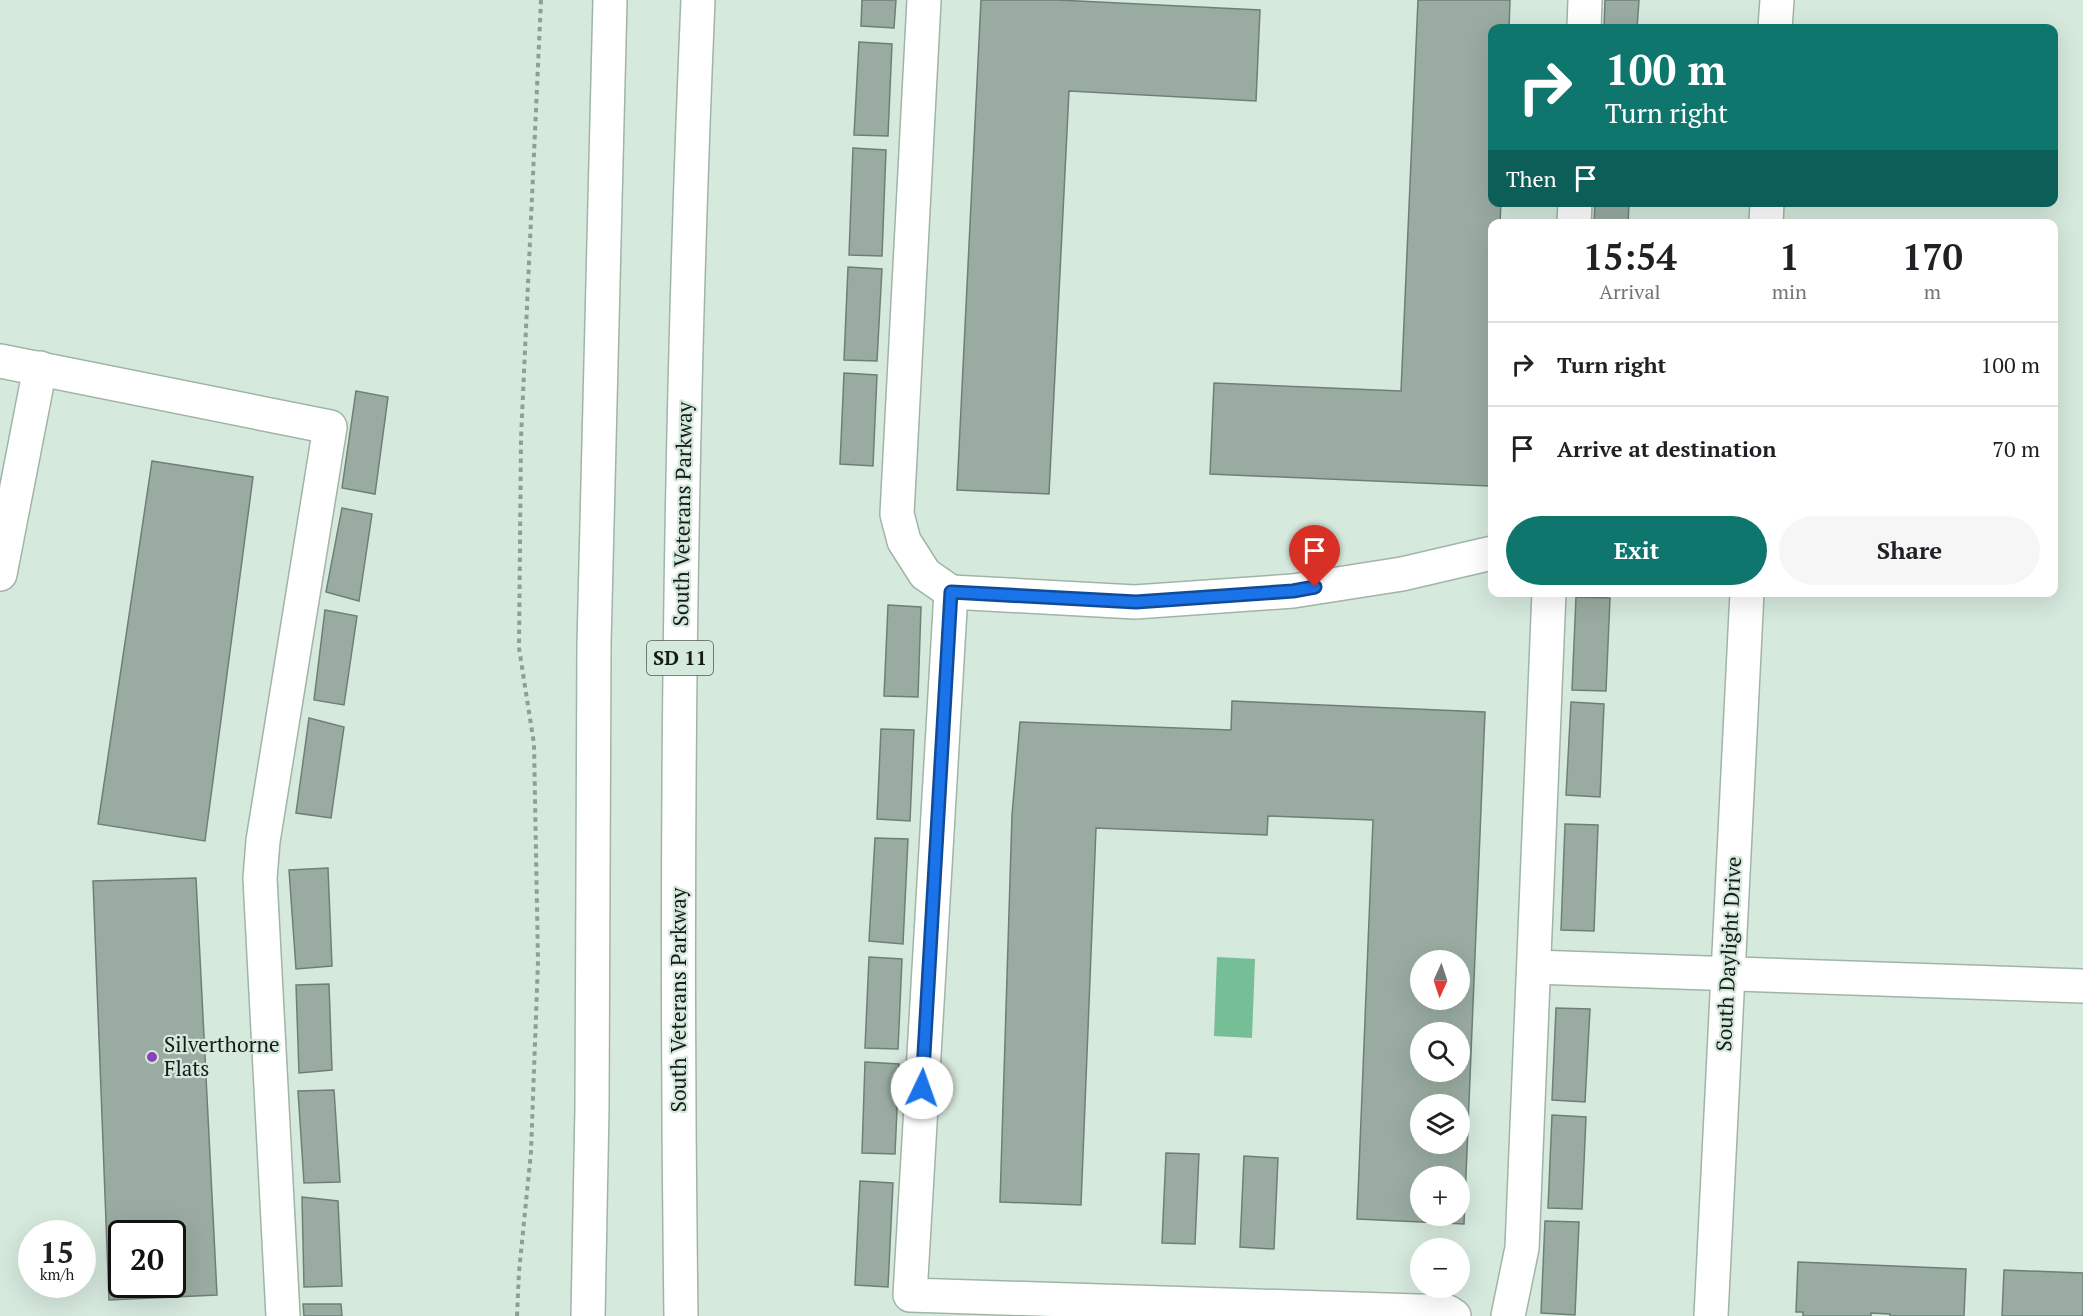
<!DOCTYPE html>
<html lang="en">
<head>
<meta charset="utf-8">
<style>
  :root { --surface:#fff; --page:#f6f6f6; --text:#202124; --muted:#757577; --line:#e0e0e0; --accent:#0f766e }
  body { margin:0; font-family:"PT Serif",serif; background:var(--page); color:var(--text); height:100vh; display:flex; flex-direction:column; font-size:22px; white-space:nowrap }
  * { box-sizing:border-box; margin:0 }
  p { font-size:20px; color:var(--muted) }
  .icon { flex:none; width:33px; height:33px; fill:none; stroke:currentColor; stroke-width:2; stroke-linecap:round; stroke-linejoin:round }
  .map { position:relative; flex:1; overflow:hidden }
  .sheet { position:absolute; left:1488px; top:219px; width:570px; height:378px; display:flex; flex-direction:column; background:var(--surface); border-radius:12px; box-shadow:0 6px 24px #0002 }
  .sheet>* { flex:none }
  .hud { position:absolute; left:1488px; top:24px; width:570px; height:183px; border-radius:12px; box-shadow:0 6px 24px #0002; background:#0f766e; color:#fff; overflow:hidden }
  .needle { width:39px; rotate:183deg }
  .controls { position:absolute; left:1410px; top:950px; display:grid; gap:12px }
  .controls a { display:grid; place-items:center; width:60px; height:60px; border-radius:50%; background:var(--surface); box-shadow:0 6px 24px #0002; font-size:30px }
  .speed { position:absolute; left:18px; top:1220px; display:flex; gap:12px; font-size:30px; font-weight:700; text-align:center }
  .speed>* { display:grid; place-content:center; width:78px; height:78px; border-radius:50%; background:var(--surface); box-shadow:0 6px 24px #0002; line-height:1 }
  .speed small { font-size:15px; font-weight:400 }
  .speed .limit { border:3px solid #111; border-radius:9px; background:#fff; color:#111 }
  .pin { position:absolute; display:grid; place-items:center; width:51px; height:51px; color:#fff; margin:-62px -26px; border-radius:50% 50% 50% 0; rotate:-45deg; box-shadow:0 0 6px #0007 }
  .pin .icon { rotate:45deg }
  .me { position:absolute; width:66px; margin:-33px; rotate:3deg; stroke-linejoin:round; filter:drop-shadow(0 0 4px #0008) }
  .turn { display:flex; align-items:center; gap:21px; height:126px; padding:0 18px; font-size:27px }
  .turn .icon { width:78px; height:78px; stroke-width:2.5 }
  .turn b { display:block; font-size:42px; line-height:51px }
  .then { display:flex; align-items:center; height:57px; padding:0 18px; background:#0003; gap:12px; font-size:22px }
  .eta { display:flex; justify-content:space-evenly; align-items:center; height:102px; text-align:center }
  .eta b { font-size:36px; font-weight:600; line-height:42px }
  .primary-button { display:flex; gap:12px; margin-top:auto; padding:12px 18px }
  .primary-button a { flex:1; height:69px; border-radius:36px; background:var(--accent); color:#fff; font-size:24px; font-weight:600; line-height:69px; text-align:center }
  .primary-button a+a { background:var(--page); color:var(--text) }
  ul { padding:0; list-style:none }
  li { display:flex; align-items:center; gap:18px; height:84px; padding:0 18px; border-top:2px solid var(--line) }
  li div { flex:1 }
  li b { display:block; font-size:22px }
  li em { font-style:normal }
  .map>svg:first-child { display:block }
</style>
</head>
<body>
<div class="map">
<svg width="2083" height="1316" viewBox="0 0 2083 1316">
  <rect width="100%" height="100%" fill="#d6e9dd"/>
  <!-- water -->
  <path fill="#76be96" d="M1217,957l38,2 -3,79 -38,-2z"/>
  <!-- building -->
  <g fill="#9aaca1" stroke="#6e8075" stroke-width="1.5" fill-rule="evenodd">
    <path d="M862,0h34l-2,28 -33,-2z"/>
    <path d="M981,0h77l202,10 -4,91 -187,-10 -20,403 -92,-4z"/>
    <path d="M1418,0h92l-1,28h-17v174h9l-1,22h-8v175l-3,87 -279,-12 4,-91 187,8z"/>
    <path d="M1605,0h34l-2,28h-33z"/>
    <path d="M859,42l33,2 -4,92 -34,-1z"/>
    <path d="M853,148l33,2 -4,106 -33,-1z"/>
    <path d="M1595,202h34l-1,22h-34z"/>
    <path d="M848,267l34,2 -5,92 -33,-1z"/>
    <path d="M844,373l33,2 -4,91 -33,-2z"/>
    <path d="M356,391l32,6 -13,97 -33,-6z"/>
    <path d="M152,461l101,16 -48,364 -107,-17z"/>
    <path d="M342,508l30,6 -13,87 -33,-9z"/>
    <path d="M1576,597l34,1 -4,93 -34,-1z"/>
    <path d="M888,605l33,2 -3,90 -34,-1z"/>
    <path d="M325,610l32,6 -13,89 -30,-5z"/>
    <path d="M1232,701l253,11 -21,512 -107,-5 16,-399 -105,-4 -1,19 -171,-7 -15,377 -81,-3 12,-387 8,-93 211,8zM1420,960h40v39h-40zM1420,1032h40v39h-40zM1420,1104h40v39h-40zM1420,1176h40v39h-40z"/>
    <path d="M1571,702l33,2 -4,93 -34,-2z"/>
    <path d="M309,718l35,9 -13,91 -35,-5z"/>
    <path d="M881,729l33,1 -4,91 -33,-2z"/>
    <path d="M1565,824l33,1 -4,106 -33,-1z"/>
    <path d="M875,838l33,1 -5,105 -34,-3z"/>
    <path d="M328,868l4,98 -36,3 -7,-99z"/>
    <path d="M196,878l21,417 -108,5 -16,-419zM122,1233h50v51h-50z"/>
    <path d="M869,957l33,2 -4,90 -33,-1z"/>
    <path d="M329,984l3,86 -33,3 -3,-88z"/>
    <path d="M1556,1008l34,1 -5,93 -33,-2z"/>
    <path d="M865,1062l34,2 -4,90 -33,-1z"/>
    <path d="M334,1090l6,92 -36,1 -6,-92z"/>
    <path d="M1552,1115l34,2 -4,92 -34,-1z"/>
    <path d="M1166,1153l33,1 -4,90 -33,-1z"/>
    <path d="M1244,1156l34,2 -4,91 -34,-2z"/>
    <path d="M860,1181l33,2 -5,104 -33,-2z"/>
    <path d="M302,1197l36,4 4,85 -38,1z"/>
    <path d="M1545,1221l34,1 -4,93 -34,-2z"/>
    <path d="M1798,1262l168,7 -2,47h-74v-2l-19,-1v3h-68v-4h-7z"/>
    <path d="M2004,1270l79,3v43h-81z"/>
    <path d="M303,1304h38l1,12h-38z"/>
  </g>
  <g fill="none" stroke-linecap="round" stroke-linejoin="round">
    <!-- minor casing -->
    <g stroke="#a1b4a8" stroke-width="36">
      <g id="minor">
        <path d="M924,0l-27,514 7,27 21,33 26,18"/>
        <path d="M1584,28l1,-28"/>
        <path d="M1775,28l2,-28"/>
        <path d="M1574,224l1,-22"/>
        <path d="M1766,224l1,-22"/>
        <path d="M0,361l330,66 -67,414 -3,37 23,438"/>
        <path d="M0,574l40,-206"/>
        <path d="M1534,967l549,19"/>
        <path d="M1454,1316l-6,-4 -538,-17 41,-703 184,10 158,-11 109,-17 90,-21"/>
        <path d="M1508,1316l14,-68 27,-656"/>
        <path d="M1711,1316l36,-724"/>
      </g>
    </g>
    <!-- highway casing -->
    <g stroke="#a1b4a8" stroke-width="36">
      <g id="highway">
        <path d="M588,1316l4,-208 2,-464 16,-644"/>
        <path d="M681,1316c-6,-439 -2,-878 17,-1316"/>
      </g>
    </g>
    <!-- path -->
    <path stroke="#909f95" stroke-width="4" stroke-dasharray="4.5 4.5" stroke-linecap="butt" d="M517,1316l2,-44 12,-120 7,-191 -4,-217 -15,-96 2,-210 20,-438"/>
    <!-- minor -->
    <use href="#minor" stroke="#fff" stroke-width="33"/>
    <!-- highway -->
    <use href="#highway" stroke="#fff" stroke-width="33"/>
  </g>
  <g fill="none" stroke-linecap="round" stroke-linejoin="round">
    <!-- route casing -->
    <g stroke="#114b97" stroke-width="15">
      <path id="route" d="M922,1088l29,-496 185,10 157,-11 22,-4"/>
    </g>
    <!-- route -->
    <use href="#route" stroke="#1a73e8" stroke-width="10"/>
  </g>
  <!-- markers -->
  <circle fill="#8844b8" stroke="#d6e9dd" stroke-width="2" cx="152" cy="1057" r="6"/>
  <g text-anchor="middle" stroke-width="4.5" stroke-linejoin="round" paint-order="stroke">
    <!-- shield labels -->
    <rect fill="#d6e9dd" stroke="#4f5a53" stroke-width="1.5" x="647" y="641" width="66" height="34" rx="4.5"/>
    <g font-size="20" font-weight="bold" fill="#151c18">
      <text x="680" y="665">SD 11</text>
    </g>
    <!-- street labels -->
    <g font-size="21" fill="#151c18" stroke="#d6e9dd">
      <text transform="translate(683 514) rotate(-89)" y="7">South Veterans Parkway</text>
      <text transform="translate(1729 954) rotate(-87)" y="7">South Daylight Drive</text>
      <text transform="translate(679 1000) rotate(-90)" y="7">South Veterans Parkway</text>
    </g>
    <!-- poi labels -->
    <g font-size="21" fill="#151c18" stroke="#d6e9dd" text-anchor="start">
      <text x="164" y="1052">Silverthorne<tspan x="164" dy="24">Flats</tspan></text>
    </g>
  </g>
</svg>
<div class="controls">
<a><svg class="needle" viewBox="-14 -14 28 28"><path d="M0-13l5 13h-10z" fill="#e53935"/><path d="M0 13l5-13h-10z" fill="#757577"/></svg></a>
<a><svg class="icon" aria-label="search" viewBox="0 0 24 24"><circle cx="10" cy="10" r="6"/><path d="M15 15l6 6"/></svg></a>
<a><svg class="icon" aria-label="layers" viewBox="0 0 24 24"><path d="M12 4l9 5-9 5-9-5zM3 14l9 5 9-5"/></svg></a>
<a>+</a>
<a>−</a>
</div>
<div class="speed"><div>15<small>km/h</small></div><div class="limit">20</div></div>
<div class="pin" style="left:1315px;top:587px;background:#d93025"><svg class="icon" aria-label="arrive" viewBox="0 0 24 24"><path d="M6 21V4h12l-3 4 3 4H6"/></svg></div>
<svg class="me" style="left:922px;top:1088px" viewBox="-20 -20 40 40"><circle r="19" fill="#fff"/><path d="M0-13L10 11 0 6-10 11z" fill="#1a73e8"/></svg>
<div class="hud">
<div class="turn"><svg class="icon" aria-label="right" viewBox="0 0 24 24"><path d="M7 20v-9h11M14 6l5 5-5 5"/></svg><div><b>100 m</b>Turn right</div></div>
<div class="then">Then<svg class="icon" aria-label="arrive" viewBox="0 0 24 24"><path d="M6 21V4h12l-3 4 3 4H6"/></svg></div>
</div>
<section class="sheet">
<div class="eta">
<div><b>15:54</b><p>Arrival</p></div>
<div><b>1</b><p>min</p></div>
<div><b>170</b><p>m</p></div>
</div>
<ul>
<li><svg class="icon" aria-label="right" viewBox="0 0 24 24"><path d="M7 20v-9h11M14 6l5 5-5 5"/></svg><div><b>Turn right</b></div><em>100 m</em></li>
<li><svg class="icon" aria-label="arrive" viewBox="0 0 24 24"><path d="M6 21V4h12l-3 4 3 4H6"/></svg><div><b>Arrive at destination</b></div><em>70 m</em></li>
</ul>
<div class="primary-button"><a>Exit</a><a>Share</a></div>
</section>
</div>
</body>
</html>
